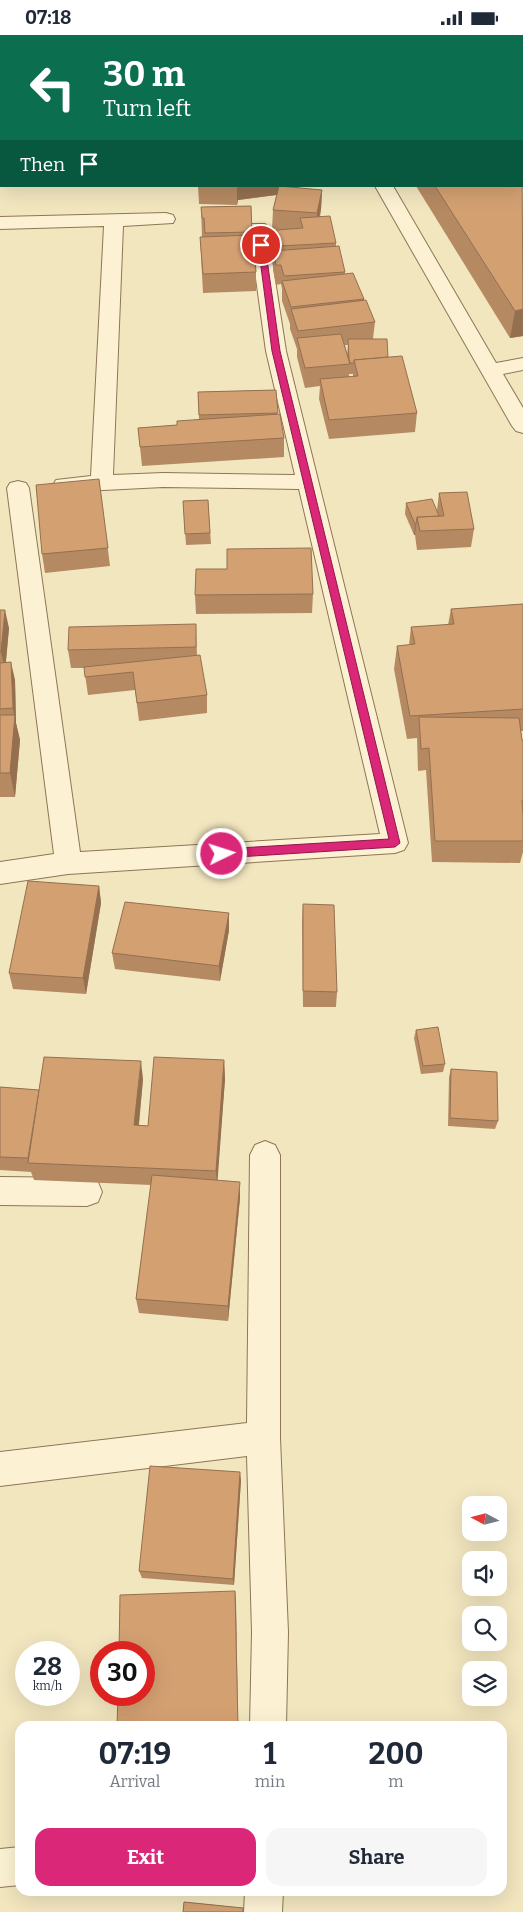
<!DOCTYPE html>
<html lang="en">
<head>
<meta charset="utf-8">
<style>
  :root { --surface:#fff; --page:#f6f6f7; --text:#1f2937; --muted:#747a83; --accent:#db2777 }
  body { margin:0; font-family:Bitter,serif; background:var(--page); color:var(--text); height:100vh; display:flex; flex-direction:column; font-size:19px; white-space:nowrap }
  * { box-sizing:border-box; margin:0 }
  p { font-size:16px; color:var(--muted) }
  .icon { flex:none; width:28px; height:28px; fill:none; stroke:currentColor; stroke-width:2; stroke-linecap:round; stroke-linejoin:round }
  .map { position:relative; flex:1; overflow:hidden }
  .details { position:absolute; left:15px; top:1686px; width:492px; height:175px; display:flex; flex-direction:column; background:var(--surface); border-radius:15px; box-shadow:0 5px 20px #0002 }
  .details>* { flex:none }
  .hud { position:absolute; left:0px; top:0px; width:524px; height:152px; box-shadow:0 5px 20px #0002; background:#0b6e4f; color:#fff; overflow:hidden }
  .needle { width:32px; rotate:277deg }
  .tools { position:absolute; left:462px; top:1461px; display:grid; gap:10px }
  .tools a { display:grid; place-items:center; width:45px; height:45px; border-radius:10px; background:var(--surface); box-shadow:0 5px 20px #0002; font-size:25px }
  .speed { position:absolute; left:15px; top:1606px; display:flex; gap:10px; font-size:25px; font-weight:700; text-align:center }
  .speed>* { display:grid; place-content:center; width:65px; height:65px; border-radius:50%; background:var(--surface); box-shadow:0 5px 20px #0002; line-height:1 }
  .speed small { font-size:12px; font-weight:400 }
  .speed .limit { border:8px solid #d22; background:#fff; color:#111 }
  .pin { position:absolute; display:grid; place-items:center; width:42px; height:42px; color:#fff; margin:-21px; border:2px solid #fff; border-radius:50%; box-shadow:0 1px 5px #0007 }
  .me { position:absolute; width:55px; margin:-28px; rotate:86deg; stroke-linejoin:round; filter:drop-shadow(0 0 4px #0008) }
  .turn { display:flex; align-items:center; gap:18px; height:105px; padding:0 20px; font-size:22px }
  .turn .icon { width:65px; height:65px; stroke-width:2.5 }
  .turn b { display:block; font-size:35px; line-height:42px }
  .then { display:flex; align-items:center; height:48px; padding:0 20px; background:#0003; gap:10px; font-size:19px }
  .eta { display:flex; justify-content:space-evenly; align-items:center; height:85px; text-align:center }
  .eta b { font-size:30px; font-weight:700; line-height:35px }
  .cta { display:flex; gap:10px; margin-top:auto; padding:10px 20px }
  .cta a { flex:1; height:58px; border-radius:15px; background:var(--accent); color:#fff; font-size:20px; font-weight:700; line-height:58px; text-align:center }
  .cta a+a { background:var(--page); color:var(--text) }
  .status { display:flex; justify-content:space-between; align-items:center; height:35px; padding:0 25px; background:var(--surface); direction:ltr }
  .status svg { height:14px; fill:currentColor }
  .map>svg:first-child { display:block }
</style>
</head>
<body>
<div class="status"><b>07:18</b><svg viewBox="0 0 49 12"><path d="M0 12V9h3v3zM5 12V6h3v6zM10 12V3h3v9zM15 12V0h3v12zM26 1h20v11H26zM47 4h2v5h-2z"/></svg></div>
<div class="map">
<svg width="523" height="1877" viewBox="0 0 523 1877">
  <rect width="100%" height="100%" fill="#f2e6bf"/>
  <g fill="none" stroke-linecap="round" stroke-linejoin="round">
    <!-- minor casing -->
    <g stroke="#8c7656" stroke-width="2">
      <g id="minor">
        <rect x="108" y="0" width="16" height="1"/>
        <path d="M442,0h17v1h-16z"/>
        <rect x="522" y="104" width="1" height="11"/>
        <path d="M375,151h18l103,177 27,-5v12l-20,4 20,34v25l-7,-2 -4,-5z"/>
        <path d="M166,178l7,2 2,4 -2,4 -50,3 -10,249 50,-2 132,2 -29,-124 -17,-123 2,-4h14l2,4 19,123 122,492 -4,7 -9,3 -327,21 -68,10v-22l54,-8 -47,-366 3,-5 8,-2 8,2 3,5 51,364 300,-18 -81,-345 -136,-2 -99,5 -8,-2 -3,-5 3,-5 35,-4 13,-250 -104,3v-12z"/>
        <path d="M265,1106l10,4 5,10v283l8,194 -2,94h-36l2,-94 -5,-176 -247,30v-34l247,-29 3,-268 5,-10z"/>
        <path d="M0,1142l87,1 11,4 4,10 -4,10 -11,4 -87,-1z"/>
        <path d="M20,1812v38l-20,2v-38z"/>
        <path d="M245,1856h38l-1,21h-38z"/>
      </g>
    </g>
    <!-- minor -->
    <use href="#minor" fill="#fcf2d3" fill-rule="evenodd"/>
  </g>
  <!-- wall -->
  <g fill="#b58a62" fill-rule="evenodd">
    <path d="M0,0h85v1h-84v26h-1z"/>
    <path d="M330,0h100l1,1h-101z"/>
    <path d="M484,0h39v53l-1,-52h-37z"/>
    <rect x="0" y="64" width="1" height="78"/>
    <path d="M198,151h101v2l23,2 -1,19 -1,8 16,26v3l9,26v2l19,25v2l11,21 -2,17 15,18 29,56 -2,19 -86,7 -10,-40 1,-13 -15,2 -8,-31v-8l-7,-20v-5l-8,-23v-12l-1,-5 -5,1 -3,-15v-19h4l-1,-21h5l-9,-1 1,-19 4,-15 -39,5 -1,5 -38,-1zM345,310h3l-1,10zM349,339h4v3h-4z"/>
    <path d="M416,151h106l1,150 -13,2z"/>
    <path d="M251,171l1,29 4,37v19l-53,2 -3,-56h2l-1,-30z"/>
    <path d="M276,355l1,24 7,24v19l-142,9 -4,-38 39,-3 22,-6 -1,-27z"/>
    <path d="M99,444l11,87 -65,7 -3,-19z"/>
    <path d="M439,458l35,36 -3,18 -54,3 -2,-15h-1l-9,-21 1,-11 31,7z"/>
    <path d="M208,465l3,44 -25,1 -3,-44z"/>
    <path d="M227,534l86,25 -1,19 -116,1 -1,-19z"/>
    <path d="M523,569v127h-2l1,9h1v112l-3,11 -88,-1 -6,-92 -8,1 -1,-33 -10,1 -13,-70 3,-23 12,-1 2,-18 37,-2 3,-16z"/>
    <path d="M0,575l9,18 -3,34 9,18 1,43 4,17 -5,57h-15z"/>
    <path d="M196,589l1,31 10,40v18l-68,8 -4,-31 -47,5 -4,-27h-13l-3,-18z"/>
    <path d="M99,851l2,17 -15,91 -73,-5 -4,-16z"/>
    <path d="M303,869l34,88 -1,15h-33l-1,-86z"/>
    <path d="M229,878v17l-9,51 -105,-12 -3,-16z"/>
    <path d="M416,995l29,34 -2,8 -22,2 -7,-36z"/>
    <path d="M224,1025l1,19 -8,101 23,18 -12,123 -89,-8 -3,-14 15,-114 -117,-5 -3,-8 -31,-2v-83l39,3 104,-11 -4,46 9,1z"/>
    <path d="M451,1034l47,52 -3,8 -47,-3 1,-49z"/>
    <path d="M241,1445l-7,105 -92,-7 -3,-7z"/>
    <path d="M184,1867h1l59,6 -1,4h-60z"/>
  </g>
  <!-- shaded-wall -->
  <g fill="#947050">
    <path d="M237,151h62l-1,6 -60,8 -1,5z"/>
    <path d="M322,155l-1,19 -5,24 1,-20z"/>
    <path d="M523,274v27l-13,2 5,-27z"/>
    <path d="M415,489h1l-1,11h-1z"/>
    <path d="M5,575l4,18 -4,42 -4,-18z"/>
    <path d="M11,627l4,18 1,43 4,17 -5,57 -5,-24 4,-57 -1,-8z"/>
    <path d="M99,851l2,17 -15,91 -3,-16z"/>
    <path d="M229,878v17l-9,51 -1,-15z"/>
    <path d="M224,1025l1,19 -8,109 -1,-17z"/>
    <path d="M141,1026l2,18 -6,63 -3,-17z"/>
    <path d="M240,1147v16l-12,123v-15z"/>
    <path d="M240,1437l1,8 -7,105 -1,-6z"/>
    <path d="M235,1556l1,8 2,127z"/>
  </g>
  <!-- building -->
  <g fill="#d3a072" stroke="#947050">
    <path d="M0,0h83v1h-82v7h-1z"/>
    <path d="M339,0h91l1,1h-91z"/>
    <path d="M507,0h16v21l-1,-20h-14z"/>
    <rect x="0" y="64" width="1" height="26"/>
    <path d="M1,94v28h-1v-24z"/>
    <path d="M522,131l1,143 -8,2 -80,-125h87z"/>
    <path d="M279,151l43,4 -5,23 -44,-3z"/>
    <path d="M251,171l1,26 -47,1 -1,-15h-2l-1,-11z"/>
    <path d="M330,181l6,27 -57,3 -3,-16 27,-2 -3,-10z"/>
    <path d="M253,200l3,37 -53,2 -3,-37z"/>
    <path d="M339,211l6,26 -61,4 -3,-11h-5l-3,-14z"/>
    <path d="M353,238l11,26 -73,8 -9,-26z"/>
    <path d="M366,265l9,22 -77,9 -7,-22z"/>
    <path d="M341,299l9,30 -45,4 -8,-30z"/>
    <path d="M348,304h39l1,18 -34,3v3h-4l-1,-4z"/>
    <path d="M402,321l15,57 -88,7 -9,-41 38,-3 -4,-16z"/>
    <path d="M276,355l2,23 -79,2 -1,-23z"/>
    <path d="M280,379l4,24 -144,9 -2,-19 39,-3v-4z"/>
    <path d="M99,444l9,69 -66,6 -6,-69z"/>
    <path d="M467,457l7,37 -54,2 -3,-14 27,-1 -5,-23z"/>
    <path d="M432,464l7,17 -22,1 -1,7h-1l-9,-21z"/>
    <path d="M208,465l2,33 -25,1 -2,-33z"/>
    <path d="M311,513l2,46 -118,1 1,-26h31v-20z"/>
    <path d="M523,569v105l-113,7 -13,-70 18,-2 -4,-17 43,-3 -3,-15z"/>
    <path d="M0,575h5l-4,42h-1z"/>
    <path d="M196,589v23l-128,3 1,-23z"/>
    <path d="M200,620l7,40 -70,8 -4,-31 -48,5 -1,-10z"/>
    <path d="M11,627l2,46 -13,1v-46z"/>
    <path d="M0,680h15l-5,58h-10z"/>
    <path d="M419,682l100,1 3,22h1v60h-1l1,15v26h-88l-6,-93 -8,1z"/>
    <path d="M28,846l71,5 -16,92 -74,-5z"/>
    <path d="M125,867l104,11 -10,53 -107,-13z"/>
    <path d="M303,869l31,1 3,87 -34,-1z"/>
    <path d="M438,992l7,37 -22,2 -7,-36z"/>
    <path d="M44,1022l97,4 -7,64 14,1 6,-69 70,3 -8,111 -188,-8z"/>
    <path d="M451,1034l46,3 1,49 -48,-3z"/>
    <path d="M0,1052l39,3 -11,68 -28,-1z"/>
    <path d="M152,1140l88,7 -12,124 -92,-7z"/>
    <path d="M150,1431l90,6 -7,107 -94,-8z"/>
    <path d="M235,1556l3,135h-121l1,-31h26v-42h-25l1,-58z"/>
    <path d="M184,1867l59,6v4h-60z"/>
  </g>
  <!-- route -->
  <path fill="#db2777" stroke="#8e194d" d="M258,209l7,1 15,106 120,492 -5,4 -173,11 -6,-4 6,-5 167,-10 -117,-488z"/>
</svg>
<div class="tools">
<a><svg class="needle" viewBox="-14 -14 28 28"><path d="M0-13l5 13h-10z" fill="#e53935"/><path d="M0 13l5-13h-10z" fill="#747a83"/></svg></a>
<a><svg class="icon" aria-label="sound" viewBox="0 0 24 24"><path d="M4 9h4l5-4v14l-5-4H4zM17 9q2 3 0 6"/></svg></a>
<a><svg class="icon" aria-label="search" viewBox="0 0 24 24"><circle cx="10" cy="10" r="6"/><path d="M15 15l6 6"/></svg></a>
<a><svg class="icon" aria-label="layers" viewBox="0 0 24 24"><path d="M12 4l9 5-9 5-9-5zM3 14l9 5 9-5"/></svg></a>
</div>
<div class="speed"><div>28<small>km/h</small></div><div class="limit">30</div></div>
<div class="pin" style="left:261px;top:210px;background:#d93025"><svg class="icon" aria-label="arrive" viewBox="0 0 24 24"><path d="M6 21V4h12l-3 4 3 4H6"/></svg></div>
<svg class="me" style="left:222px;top:819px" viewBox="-20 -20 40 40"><circle r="17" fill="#db2777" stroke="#fff" stroke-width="3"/><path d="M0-11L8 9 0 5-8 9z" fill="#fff"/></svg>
<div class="hud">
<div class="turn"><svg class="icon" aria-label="left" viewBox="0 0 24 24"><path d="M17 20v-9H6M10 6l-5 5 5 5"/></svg><div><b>30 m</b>Turn left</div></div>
<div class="then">Then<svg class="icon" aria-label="arrive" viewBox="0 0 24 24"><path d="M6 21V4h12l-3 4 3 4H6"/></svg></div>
</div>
<section class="details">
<div class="eta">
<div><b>07:19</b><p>Arrival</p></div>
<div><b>1</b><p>min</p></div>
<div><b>200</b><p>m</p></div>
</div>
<div class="cta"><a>Exit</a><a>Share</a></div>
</section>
</div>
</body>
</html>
